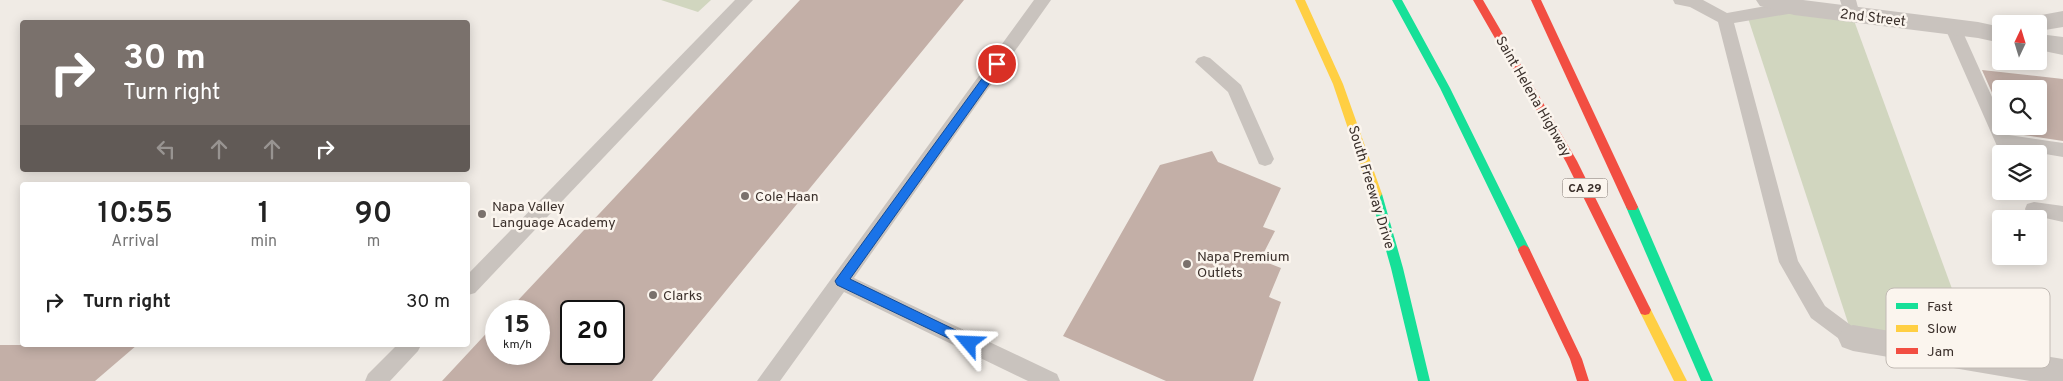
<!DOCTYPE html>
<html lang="en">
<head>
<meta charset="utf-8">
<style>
  :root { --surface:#fff; --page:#f2f2f2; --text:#222; --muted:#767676 }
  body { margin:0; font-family:Overpass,sans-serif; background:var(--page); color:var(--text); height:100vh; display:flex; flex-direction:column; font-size:19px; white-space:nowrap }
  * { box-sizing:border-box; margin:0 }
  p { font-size:16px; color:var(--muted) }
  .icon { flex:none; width:28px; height:28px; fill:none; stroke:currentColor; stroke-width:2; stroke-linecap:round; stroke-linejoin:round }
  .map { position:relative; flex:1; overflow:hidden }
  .details { position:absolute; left:20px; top:182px; width:450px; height:165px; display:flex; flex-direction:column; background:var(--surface); border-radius:5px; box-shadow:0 2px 12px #0003 }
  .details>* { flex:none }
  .top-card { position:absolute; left:20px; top:20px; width:450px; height:152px; border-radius:5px; box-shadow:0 2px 12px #0003; background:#7a716c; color:#fff; overflow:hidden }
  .needle { width:32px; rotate:4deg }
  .fabs { position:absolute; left:1992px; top:15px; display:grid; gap:10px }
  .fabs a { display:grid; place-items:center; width:55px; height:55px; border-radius:5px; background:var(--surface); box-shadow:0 2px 12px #0003; font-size:25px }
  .speed { position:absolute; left:485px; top:300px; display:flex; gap:10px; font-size:25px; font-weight:700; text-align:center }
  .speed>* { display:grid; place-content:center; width:65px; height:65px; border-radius:50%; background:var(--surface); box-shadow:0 2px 12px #0003; line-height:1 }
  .speed small { font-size:12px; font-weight:400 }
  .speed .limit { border:2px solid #111; border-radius:8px; background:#fff; color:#111 }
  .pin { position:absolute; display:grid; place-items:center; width:42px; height:42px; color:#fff; margin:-21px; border:2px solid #fff; border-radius:50%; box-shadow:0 1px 5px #0007 }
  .me { position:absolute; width:55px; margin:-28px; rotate:296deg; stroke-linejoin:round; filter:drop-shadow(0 0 4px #0008) }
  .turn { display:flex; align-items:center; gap:18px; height:105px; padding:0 20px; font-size:22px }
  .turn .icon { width:65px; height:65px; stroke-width:2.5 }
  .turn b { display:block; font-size:35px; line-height:42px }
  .lanes { display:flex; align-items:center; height:48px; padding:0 20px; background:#0003; justify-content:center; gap:25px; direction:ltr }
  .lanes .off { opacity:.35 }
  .eta { display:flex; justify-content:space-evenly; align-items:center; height:85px; text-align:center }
  .eta b { font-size:30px; font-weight:600; line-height:35px }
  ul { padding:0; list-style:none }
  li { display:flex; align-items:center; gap:15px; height:70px; padding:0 20px }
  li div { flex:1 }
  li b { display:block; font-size:19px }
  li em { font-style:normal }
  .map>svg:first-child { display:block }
</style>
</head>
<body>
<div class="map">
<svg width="2063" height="381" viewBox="0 0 2063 381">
  <rect width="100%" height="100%" fill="#f0ebe5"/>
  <!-- green -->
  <g fill="#d1d6bf">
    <path d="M661,0h50l-13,12z"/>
    <path d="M1794,7l58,8 126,345 -125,-22 -106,-323z"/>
  </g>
  <!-- building -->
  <g fill="#c3afa7" fill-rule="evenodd">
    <path d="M800,0h164l-312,381h-210l54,-58v31h43v-43h-31zM571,311h43v43h-43z"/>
    <path d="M1982,70l81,9v62l-53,-8 -3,-7h32v-37h-38v24z"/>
    <path d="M1212,151l6,11 63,26 -18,39 12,4 -15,29 21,8 -12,29 12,5 -28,79h-87l-103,-45 97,-171z"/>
    <path d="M0,345h137l-42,36h-95z"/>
  </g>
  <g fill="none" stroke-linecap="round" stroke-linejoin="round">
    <!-- lane -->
    <g fill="#c9c3be" fill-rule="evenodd">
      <path d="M735,0h18l-278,293 -7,2v-21z"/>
      <path d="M1034,0h17l-197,278 203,96 3,7h-32l-184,-89 -64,89h-23z"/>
      <path d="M1673,0h30l24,13 67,-12 6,2 2,4 -2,4 -6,2 -60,10 64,238 27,45 35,26 3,6 -3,6 -7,3 -7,-3 -35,-26 -32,-56 -61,-240 -28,-15 -15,-3z"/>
      <path d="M1840,0h16l4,15 -2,4 -6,2 -6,-2z"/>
      <path d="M1953,22l6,2 2,4 40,89v9h4l4,9 54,8v14l-66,-11 -52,-118 2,-4z"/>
      <path d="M1204,56l6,2 31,27 33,74 -3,5 -6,2 -6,-2 -31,-72 -33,-30 3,-4z"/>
      <path d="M2034,202l29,4v16l-36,-8 -2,-5 2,-5z"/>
      <path d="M397,345h24l-3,6 -28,30h-25l3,-7z"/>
    </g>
    <!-- street -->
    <g fill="#c9c3be" fill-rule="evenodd">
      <path d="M1756,0h47l175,22 23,5v16l-23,-5 -184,-23 -34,-9z"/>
      <path d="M2063,11v16l-24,4v-7h-17l3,-6z"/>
      <path d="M2039,34l24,3v18l-24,-5z"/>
      <path d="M1853,325l210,34v22h-33l-177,-30 -11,-4 -4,-9 4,-9z"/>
    </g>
    <!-- fast -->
    <g fill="#16e098" fill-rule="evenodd">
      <path d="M1392,0h10l48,88 80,162 -2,3h-8l-80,-165z"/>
      <path d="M1376,190l4,1 2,3 21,74 27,113h-12l-27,-113 -21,-74 2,-3z"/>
      <path d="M1632,203l4,1 2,3 75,174h-12l-75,-174 2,-3z"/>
    </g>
    <!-- slow -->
    <g fill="#ffcf43" fill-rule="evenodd">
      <path d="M1295,0h10l38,84 39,110 -2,3h-8l-2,-3 -37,-110z"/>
      <path d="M1645,305l4,1 38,75h-13l-35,-71 2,-4z"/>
    </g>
    <!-- jam -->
    <g fill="#f24e42" fill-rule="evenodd">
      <path d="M1473,0h10l94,161 74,149 -2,4 -4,1 -4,-1 -75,-152z"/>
      <path d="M1531,0h10l97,207 -2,3h-8l-2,-3z"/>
      <path d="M1524,245l4,2 2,3 52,109 7,22h-12l-7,-22 -52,-109 2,-3z"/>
    </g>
  </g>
  <!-- route -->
  <path fill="#1a73e8" stroke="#114b97" d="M997,60l4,2 2,2 -2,3 -151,212 124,60 1,4 -1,4 -5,1 -132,-63 -2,-4 159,-219z"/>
  <!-- markers -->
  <g fill="#7a716c" stroke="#fbf5ee" stroke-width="2">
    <circle cx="745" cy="196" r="5"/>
    <circle cx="482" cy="214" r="5"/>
    <circle cx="1187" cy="264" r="5"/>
    <circle cx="653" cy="295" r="5"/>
  </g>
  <g text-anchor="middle" stroke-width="5" stroke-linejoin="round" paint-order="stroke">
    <!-- shield labels -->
    <rect fill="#fbf5ee" stroke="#756b66" stroke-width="1" x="1562.5" y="178.5" width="45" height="19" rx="4"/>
    <g font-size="12" font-weight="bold" fill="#3b302b">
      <text x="1585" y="192">CA 29</text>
    </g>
    <!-- street labels -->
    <g font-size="14" fill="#3b302b" stroke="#fbf5ee">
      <text transform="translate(1873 17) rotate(7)" y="5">2nd Street</text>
      <text transform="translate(1534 96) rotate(60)" y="5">Saint Helena Highway</text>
      <text transform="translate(1372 187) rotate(73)" y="5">South Freeway Drive</text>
    </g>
    <!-- poi labels -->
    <g font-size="14" fill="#3b302b" stroke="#fbf5ee" text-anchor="start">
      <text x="755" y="201">Cole Haan</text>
      <text x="492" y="211">Napa Valley<tspan x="492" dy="16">Language Academy</tspan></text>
      <text x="1197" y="261">Napa Premium<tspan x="1197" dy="16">Outlets</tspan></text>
      <text x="663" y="300">Clarks</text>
    </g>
  </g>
  <!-- legend -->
  <rect x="1886" y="288" width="164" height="80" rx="8" fill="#fbf5ee" stroke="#c1bab4" stroke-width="1"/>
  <rect x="1896" y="303" width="22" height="6" fill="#16e098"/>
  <rect x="1896" y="325" width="22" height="7" fill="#ffcf43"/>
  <rect x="1896" y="348" width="22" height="6" fill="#f24e42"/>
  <g font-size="14" fill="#3b302b">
    <text x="1927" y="311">Fast</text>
    <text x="1927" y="333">Slow</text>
    <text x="1927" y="356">Jam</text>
  </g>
</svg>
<div class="fabs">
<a><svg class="needle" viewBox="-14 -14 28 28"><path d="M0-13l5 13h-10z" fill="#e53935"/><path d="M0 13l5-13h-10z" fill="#767676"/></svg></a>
<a><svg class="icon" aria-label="search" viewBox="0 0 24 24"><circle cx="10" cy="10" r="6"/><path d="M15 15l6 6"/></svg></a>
<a><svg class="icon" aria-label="layers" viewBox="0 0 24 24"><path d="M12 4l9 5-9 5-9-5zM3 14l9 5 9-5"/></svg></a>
<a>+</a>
</div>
<div class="speed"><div>15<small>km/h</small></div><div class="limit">20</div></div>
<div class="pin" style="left:997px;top:64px;background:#d93025"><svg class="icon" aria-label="arrive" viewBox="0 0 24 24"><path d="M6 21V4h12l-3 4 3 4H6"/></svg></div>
<svg class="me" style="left:969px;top:343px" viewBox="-20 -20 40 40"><path d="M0-17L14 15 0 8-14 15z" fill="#1a73e8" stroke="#fff" stroke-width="4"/></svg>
<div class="top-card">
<div class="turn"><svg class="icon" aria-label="right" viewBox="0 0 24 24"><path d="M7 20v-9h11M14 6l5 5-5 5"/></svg><div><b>30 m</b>Turn right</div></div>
<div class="lanes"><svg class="icon off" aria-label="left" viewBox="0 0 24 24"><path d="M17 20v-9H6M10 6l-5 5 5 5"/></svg><svg class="icon off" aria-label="ahead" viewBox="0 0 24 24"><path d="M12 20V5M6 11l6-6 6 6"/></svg><svg class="icon off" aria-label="ahead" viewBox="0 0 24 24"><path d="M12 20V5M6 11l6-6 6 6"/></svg><svg class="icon" aria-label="right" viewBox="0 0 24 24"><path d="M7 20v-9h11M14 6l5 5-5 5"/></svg></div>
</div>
<section class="details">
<div class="eta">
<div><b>10:55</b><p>Arrival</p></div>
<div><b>1</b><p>min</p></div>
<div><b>90</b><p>m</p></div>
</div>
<ul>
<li><svg class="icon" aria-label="right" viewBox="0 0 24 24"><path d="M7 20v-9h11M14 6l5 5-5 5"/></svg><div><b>Turn right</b></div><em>30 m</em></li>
</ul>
</section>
</div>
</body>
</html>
